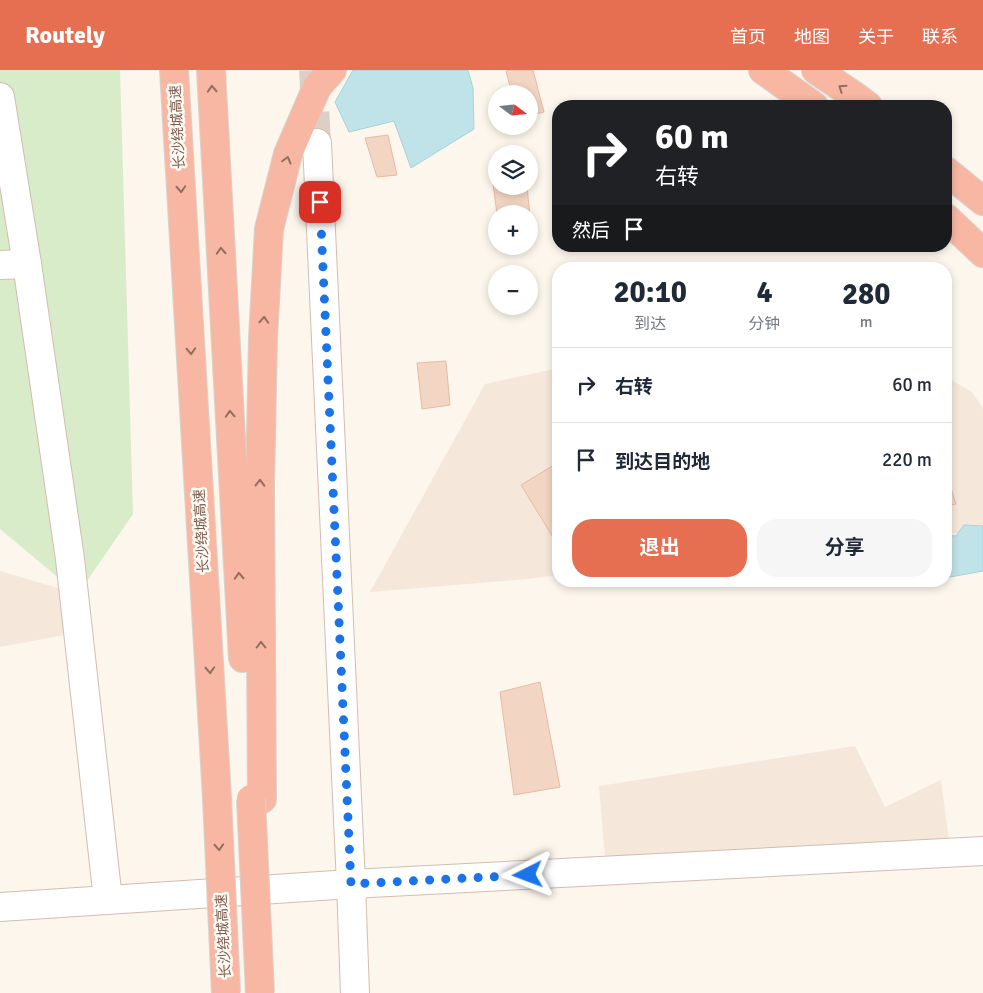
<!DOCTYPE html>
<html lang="zh">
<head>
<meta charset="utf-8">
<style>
  :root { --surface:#fff; --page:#f6f6f7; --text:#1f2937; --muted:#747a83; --line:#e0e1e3; --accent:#e76f51 }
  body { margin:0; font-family:Signika,"Noto Sans SC",sans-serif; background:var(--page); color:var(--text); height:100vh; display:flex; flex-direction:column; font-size:19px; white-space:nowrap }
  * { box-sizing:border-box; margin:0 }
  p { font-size:16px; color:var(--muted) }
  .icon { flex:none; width:28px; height:28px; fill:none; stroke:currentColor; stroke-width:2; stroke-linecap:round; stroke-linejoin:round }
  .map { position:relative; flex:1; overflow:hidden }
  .panel { position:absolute; left:552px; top:192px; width:400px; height:325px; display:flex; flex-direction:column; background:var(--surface); border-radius:20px; box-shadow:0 2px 8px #0003 }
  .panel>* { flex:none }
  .hud { position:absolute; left:552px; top:30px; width:400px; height:152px; border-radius:20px; box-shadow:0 2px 8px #0003; background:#202124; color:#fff; overflow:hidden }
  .needle { width:32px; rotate:106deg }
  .fabs { position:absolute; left:488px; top:15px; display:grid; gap:10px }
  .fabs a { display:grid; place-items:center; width:50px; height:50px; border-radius:50%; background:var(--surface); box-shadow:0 2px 8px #0003; font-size:25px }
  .pin { position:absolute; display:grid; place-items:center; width:42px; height:42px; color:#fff; margin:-21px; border-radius:10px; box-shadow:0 2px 8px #0006 }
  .me { position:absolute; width:55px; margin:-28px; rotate:267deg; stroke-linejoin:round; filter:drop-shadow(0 0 4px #0008) }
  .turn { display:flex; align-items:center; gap:18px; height:105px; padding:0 20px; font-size:22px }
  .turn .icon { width:65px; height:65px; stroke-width:2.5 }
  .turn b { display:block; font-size:35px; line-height:42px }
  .then { display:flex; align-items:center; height:48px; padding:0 20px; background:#0003; gap:10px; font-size:19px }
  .eta { display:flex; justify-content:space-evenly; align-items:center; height:85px; text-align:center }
  .eta b { font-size:30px; font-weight:700; line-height:35px }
  .cta { display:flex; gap:10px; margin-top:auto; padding:10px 20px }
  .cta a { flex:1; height:58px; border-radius:20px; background:var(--accent); color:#fff; font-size:20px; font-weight:700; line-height:58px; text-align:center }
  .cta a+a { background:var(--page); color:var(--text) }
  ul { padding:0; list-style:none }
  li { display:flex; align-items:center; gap:15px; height:75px; padding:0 20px; border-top:1px solid var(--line) }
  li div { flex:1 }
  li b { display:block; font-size:19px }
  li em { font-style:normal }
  header { display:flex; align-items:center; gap:30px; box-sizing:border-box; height:70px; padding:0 25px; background:var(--accent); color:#fff }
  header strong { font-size:24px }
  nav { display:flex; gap:28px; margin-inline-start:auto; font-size:18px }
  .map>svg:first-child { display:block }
</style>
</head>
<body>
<header>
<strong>Routely</strong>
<nav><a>首页</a><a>地图</a><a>关于</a><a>联系</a></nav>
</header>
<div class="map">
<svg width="983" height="923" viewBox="0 0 983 923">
  <rect width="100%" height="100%" fill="#fdf6ec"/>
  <!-- residential -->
  <g fill="#f5e8da">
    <path d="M559,298v207l-31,4 -158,13 115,-208z"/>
    <path d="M946,307l26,15 11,17v129l-37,-6z"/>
    <path d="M0,501l78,23 3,38 -81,15z"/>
    <path d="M855,676l30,61 56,-27 8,61 -343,30 -7,-85z"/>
  </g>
  <!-- green -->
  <path fill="#d8ecc9" d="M0,0h120l13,444 -55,80 -78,-65z"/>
  <!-- water -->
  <g fill="#bfe3e8" stroke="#a5d3da">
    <path d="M353,0h115l5,18 1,41 -63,39 -17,-47 -45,11 -14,-30z"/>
    <path d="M964,455l19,1v45l-33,6 -4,-1v-41l10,1z"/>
  </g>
  <!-- building -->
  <g fill="#f3d5c3" stroke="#e6bba3">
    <path d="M509,0h24l11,42 -15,4v-22h-17l-6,-23z"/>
    <path d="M388,65l9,40 -20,2 -12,-39z"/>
    <path d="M496,105v11h31l4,42 -2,1v-15h-32l-5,-38z"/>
    <path d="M446,291l4,44 -28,4 -5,-46z"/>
    <path d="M559,392v85l-38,-62z"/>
    <path d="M946,403l10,31 -10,2z"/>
    <path d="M540,612l20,105 -46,8 -14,-103z"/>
  </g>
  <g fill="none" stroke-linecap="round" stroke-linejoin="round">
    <!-- minor-tunnel -->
    <path stroke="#dcd0c4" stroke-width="28" stroke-dasharray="28 14" stroke-linecap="butt" d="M313,0l4,73"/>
    <!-- minor casing -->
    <g stroke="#d1beb0" stroke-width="30">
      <g id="minor">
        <path d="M0,27l27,167 43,295 38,341"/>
        <path d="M317,73l34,741 4,109"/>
        <path d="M0,195l27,-1"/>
        <path d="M0,837l351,-23 632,-33"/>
      </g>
    </g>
    <!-- highway casing -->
    <g stroke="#dad1cd" stroke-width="30">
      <g id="highway">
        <path d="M174,0l43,728"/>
        <path d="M211,0l32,588"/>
        <path d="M763,0l51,36"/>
        <path d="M816,0l40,27 12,9"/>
        <path d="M946,101l37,30"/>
        <path d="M946,148l37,35"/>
        <path d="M262,729l-2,-314 3,-147 6,-109 19,-75 29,-67 15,-17"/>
      </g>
    </g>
    <!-- minor -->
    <use href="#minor" stroke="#fff" stroke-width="28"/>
    <!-- highway -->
    <use href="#highway" stroke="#f7b7a3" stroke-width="28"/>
    <!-- highway-bridge casing -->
    <g stroke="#dad1cd" stroke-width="30" stroke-linecap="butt">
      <g id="highway-bridge">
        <path d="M217,728l9,195"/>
        <path d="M251,729l9,194"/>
      </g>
    </g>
    <!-- highway-bridge -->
    <use href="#highway-bridge" stroke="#f7b7a3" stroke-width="28"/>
  </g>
  <!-- one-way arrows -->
  <defs><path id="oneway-chevron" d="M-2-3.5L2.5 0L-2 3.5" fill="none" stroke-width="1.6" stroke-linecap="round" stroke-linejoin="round" transform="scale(1.25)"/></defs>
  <g stroke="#936e5e">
    <use href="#oneway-chevron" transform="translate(842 18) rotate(-146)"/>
    <use href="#oneway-chevron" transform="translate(212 19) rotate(-93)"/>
    <use href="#oneway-chevron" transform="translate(287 90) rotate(-75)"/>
    <use href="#oneway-chevron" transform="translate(181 119) rotate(87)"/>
    <use href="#oneway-chevron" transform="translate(221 181) rotate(-93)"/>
    <use href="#oneway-chevron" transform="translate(264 250) rotate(-87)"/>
    <use href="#oneway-chevron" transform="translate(191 281) rotate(87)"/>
    <use href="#oneway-chevron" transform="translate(230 344) rotate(-93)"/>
    <use href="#oneway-chevron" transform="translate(260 413) rotate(-89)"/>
    <use href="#oneway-chevron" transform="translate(239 506) rotate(-93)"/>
    <use href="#oneway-chevron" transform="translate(261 575) rotate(-90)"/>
    <use href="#oneway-chevron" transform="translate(210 600) rotate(87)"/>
    <use href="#oneway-chevron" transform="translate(219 777) rotate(87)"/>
  </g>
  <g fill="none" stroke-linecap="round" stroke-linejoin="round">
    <!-- route -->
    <path stroke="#1a73e8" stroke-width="9" stroke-dasharray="0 16.2" d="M320,132l31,682 177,-9"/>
  </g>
  <g text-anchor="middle" stroke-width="5" stroke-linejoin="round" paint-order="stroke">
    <!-- street labels -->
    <g font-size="14" fill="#7a5c4d" stroke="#fffaf3">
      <text transform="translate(177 57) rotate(-93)" y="5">长沙绕城高速</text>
      <text transform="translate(201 461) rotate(-93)" y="5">长沙绕城高速</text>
      <text transform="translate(223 866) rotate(-93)" y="5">长沙绕城高速</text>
    </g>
  </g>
</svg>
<div class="fabs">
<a><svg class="needle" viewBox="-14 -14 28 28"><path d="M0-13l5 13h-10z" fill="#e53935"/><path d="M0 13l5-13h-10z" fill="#747a83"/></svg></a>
<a><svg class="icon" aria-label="layers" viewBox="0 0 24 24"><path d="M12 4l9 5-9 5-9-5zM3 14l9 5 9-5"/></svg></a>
<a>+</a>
<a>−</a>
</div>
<div class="pin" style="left:320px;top:132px;background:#d93025"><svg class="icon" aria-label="arrive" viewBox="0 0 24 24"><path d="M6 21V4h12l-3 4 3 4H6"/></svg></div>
<svg class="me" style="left:528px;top:805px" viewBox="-20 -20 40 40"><path d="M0-17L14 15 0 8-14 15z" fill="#1a73e8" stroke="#fff" stroke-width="4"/></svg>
<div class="hud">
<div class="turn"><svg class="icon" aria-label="right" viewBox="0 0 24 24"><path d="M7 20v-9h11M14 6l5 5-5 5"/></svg><div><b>60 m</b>右转</div></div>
<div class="then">然后<svg class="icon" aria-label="arrive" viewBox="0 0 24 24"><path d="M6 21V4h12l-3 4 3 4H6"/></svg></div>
</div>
<section class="panel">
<div class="eta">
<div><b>20:10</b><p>到达</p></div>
<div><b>4</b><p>分钟</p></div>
<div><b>280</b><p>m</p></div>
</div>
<ul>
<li><svg class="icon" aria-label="right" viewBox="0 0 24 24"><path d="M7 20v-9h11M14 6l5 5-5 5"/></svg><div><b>右转</b></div><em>60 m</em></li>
<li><svg class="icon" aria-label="arrive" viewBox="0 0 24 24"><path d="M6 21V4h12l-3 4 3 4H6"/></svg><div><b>到达目的地</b></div><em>220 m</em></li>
</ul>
<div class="cta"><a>退出</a><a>分享</a></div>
</section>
</div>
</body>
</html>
